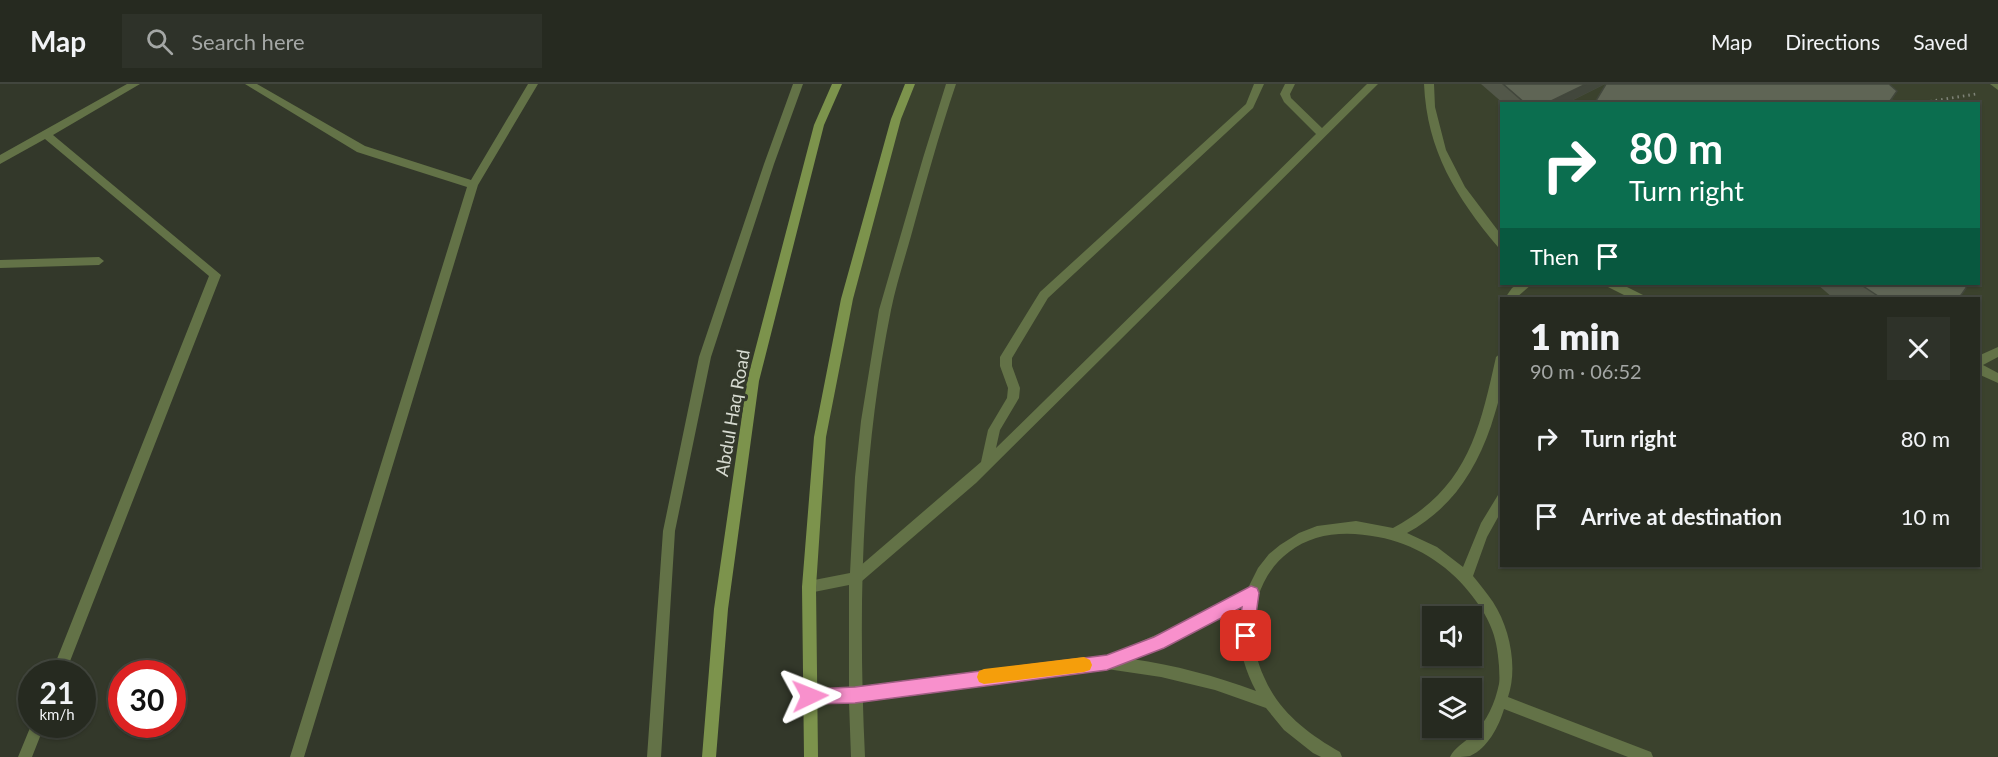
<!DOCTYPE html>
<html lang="en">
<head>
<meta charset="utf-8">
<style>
  :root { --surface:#262a20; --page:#2e3229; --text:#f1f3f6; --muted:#a4a7a5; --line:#42463e }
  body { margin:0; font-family:Lato,sans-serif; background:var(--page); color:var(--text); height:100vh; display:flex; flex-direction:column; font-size:22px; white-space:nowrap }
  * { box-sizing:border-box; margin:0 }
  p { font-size:20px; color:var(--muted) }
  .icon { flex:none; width:33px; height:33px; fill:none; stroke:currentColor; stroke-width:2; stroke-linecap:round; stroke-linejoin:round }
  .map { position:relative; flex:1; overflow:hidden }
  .details { position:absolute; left:1500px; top:213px; width:480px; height:270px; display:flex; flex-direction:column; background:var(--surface); border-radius:0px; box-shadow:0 2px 4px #0004,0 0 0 2px var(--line) }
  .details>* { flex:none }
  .guide { position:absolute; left:1500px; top:18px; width:480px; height:183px; border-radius:0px; box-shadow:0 2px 4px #0004,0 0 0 2px var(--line); background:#0b6e4f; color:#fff; overflow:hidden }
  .buttons { position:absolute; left:1422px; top:522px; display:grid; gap:12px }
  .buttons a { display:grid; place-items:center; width:60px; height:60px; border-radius:0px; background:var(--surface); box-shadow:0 2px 4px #0004,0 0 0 2px var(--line); font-size:30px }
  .speed { position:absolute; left:18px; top:576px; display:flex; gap:12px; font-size:30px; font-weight:700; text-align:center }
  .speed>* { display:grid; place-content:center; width:78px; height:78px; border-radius:50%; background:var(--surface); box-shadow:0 2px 4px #0004,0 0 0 2px var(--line); line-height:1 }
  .speed small { font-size:15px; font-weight:400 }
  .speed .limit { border:9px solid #d22; background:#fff; color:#111 }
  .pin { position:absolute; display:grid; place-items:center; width:51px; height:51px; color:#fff; margin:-26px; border-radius:12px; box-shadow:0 3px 9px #0006 }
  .me { position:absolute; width:66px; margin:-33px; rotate:88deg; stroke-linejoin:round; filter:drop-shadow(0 0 4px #0008) }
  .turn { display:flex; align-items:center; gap:21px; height:126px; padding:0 30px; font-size:27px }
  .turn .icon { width:78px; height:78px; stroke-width:2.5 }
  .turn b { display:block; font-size:42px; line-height:51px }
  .then { display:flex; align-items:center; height:57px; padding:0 30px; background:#0003; gap:12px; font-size:22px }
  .round { display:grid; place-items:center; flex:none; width:63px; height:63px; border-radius:0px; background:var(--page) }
  .summary { display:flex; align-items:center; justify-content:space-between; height:102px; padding:0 30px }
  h1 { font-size:36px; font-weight:800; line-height:45px }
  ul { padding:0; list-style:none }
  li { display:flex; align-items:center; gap:18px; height:78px; padding:0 30px }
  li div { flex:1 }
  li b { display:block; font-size:22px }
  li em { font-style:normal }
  header { display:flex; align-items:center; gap:36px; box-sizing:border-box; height:84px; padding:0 30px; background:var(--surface); border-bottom:2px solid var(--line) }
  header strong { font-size:28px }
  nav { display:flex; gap:33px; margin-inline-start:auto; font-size:21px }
  .search { width:420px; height:54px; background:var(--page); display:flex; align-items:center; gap:15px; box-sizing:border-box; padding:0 21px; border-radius:0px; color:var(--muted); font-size:22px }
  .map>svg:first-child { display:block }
</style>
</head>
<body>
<header>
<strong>Map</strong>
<div class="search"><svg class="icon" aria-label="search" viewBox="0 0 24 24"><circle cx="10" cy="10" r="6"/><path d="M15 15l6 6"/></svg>Search here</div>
<nav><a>Map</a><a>Directions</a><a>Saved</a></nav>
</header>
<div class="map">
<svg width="1998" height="673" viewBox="0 0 1998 673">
  <rect width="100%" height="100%" fill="#33382a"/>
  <!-- built -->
  <path fill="#3b422d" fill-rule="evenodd" d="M912,0h1086v673h-1186l8,-320 76,-318zM1502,20h476v180h-476zM1502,214h476v268h-476zM1432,532h40v40h-40zM1432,604h40v40h-40z"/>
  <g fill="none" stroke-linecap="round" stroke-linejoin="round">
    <!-- path -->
    <g stroke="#7e8377" stroke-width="3" stroke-dasharray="1.5 4" stroke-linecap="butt">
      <path d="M1887,16l17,4"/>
      <path d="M1914,20l62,-10"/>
    </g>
    <!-- lane -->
    <g fill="#637247" fill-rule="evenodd">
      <path d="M1254,0h10l-11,24 -205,190 -36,60v8l8,22 -1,10 -19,32 -4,18 320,-314 -32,-32 -4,-8 5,-10h10l-5,10 1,4 31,30 45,-44h11l-402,399 -114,98 -5,2 -5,-2 -2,-4 2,-4 129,-111 7,-32 19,-32 1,-10 -8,-22v-9l40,-65 206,-188z"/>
      <path d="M1424,0h10l1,23 11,43 19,37 37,49v12l-4,-1c-42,-50 -71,-96 -74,-163z"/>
      <path d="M1990,0h8v6z"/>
      <path d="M99,173l5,4 -5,4 -99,3v-8z"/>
      <path d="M1518,200h14l-16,14h-11l7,-10z"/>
      <path d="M1606,200h15l22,11 2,3h-15l-22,-11z"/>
      <path d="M1998,263v10l-15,8 15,8v10l-20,-9v-18z"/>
      <path d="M1502,268c0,11 1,22 0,33 -2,13 -7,28 -11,41 -16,46 -40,83 -84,107l30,14 26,20 18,-44 17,-28 4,-1v16l-15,27 -14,39c7,9 14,17 20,26 17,26 25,66 15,95l143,55 2,5h-25l-124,-48c-5,17 -16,39 -34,47 -5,1 -14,1 -20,1 4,-9 15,-15 22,-22 15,-13 23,-32 27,-51 1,-6 0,-12 0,-18 -2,-32 -10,-49 -30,-74 -22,-28 -56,-49 -91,-55 -20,-4 -42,-5 -62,1 -60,19 -76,88 -52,139 15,35 44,57 76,75l2,5h-21l-8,-4 -29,-23 -18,-22 -51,-18 -54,-13 -54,-8 -252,33 -5,-2 -2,-5 2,-5 5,-2 253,-32 68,-30 72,-38 10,-20 11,-14 11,-9 19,-12 18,-7 39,-5 37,7c74,-40 86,-95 103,-171zM1242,521c-7,30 0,60 14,86 -41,-15 -81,-26 -124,-32l54,-24z"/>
    </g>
    <!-- street -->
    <g fill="#637247" fill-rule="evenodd">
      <path d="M127,0h13l-87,51 168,140 -156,399h-14l158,-398 -164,-137 -45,25v-9z"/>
      <path d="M245,0h12l108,62 106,34 57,-96h10l-60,101 -174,572h-14l177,-570 -110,-35z"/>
      <path d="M793,0h10l-29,80 -63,193 -36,174 -14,226h-14l16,-226 36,-174 65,-193z"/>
      <path d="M946,0h10c-17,50 -31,101 -45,152 -7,25 -15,49 -20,74 -30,148 -33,298 -26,447h-14l-2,-55 -39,1 -5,-2 -2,-5 2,-5 5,-2 39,-1v-103l-40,8 -5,-2 -2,-4 2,-4 5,-2 41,-8 5,-96 6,-56 18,-111 44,-152z"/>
      <path d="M32,639v1h13l-13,33h-14z"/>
    </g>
    <!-- secondary -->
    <g fill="#7c934c" fill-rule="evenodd">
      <path d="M832,0h10l-18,41 -65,256 -31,228 -12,148h-14l12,-148 33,-228 67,-256z"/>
      <path d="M905,0h10l-14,35 -48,180 -27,138 -10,150 2,170h-14l-2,-170 12,-150 27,-138 50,-180z"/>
    </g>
  </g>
  <!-- wall -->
  <g fill="#525749">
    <path d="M1481,0h124l-40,20h-61z"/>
    <path d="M1817,200h149l-7,14h-126z"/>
  </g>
  <!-- shaded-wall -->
  <path fill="#42473c" d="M1586,0h19l-40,20h-20z"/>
  <!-- building -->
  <g fill="#5f6555" stroke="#42473c" stroke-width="1.5">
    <path d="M1503,0h83l-41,20h-19z"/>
    <path d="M1606,0h283l8,7 -9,13h-294z"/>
    <path d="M1860,200h106v4l-7,10h-78z"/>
  </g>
  <!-- route -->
  <path fill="#f890cc" stroke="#a15e85" stroke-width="1.5" d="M1251,502l6,2 2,5 -6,43 -2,5 -5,2 -6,-2 -2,-5 4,-29 -78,41 -57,22 -252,33 -45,1 -5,-2 -2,-6 2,-5 5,-2 45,-2 252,-32 47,-18z"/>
  <!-- slow -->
  <path fill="#f59e0b" d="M1084,573l6,3 2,5 -2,5 -6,2 -100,12 -5,-2 -2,-5 2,-6 5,-2z"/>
  <g text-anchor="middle" stroke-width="6" stroke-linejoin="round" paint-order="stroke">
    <!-- street labels -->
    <g font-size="18" fill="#d6dad0" stroke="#33382a">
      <text transform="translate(733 329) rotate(-80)" y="6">Abdul Haq Road</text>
    </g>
  </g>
</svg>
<div class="buttons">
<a><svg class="icon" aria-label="sound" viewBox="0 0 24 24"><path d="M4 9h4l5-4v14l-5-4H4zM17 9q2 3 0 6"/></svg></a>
<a><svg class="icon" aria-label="layers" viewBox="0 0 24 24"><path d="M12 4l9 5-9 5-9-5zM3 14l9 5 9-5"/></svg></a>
</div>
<div class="speed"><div>21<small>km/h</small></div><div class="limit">30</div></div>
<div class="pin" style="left:1246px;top:552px;background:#d93025"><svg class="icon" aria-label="arrive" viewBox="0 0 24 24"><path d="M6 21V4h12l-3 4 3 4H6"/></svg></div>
<svg class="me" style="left:810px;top:612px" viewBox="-20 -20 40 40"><path d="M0-17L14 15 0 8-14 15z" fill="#f890cc" stroke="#fff" stroke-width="4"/></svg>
<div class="guide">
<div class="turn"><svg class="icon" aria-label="right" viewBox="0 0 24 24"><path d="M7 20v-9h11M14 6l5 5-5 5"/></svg><div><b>80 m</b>Turn right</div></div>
<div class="then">Then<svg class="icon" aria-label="arrive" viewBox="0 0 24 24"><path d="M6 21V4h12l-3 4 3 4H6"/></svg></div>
</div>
<section class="details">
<div class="summary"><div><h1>1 min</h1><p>90 m · 06:52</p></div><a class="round"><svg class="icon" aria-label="close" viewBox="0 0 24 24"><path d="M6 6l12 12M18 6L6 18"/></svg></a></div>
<ul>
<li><svg class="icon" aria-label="right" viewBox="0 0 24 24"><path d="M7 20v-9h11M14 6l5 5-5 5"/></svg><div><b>Turn right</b></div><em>80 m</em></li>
<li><svg class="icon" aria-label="arrive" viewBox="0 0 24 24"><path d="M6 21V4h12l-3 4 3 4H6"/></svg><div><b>Arrive at destination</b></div><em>10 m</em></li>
</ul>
</section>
</div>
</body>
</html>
